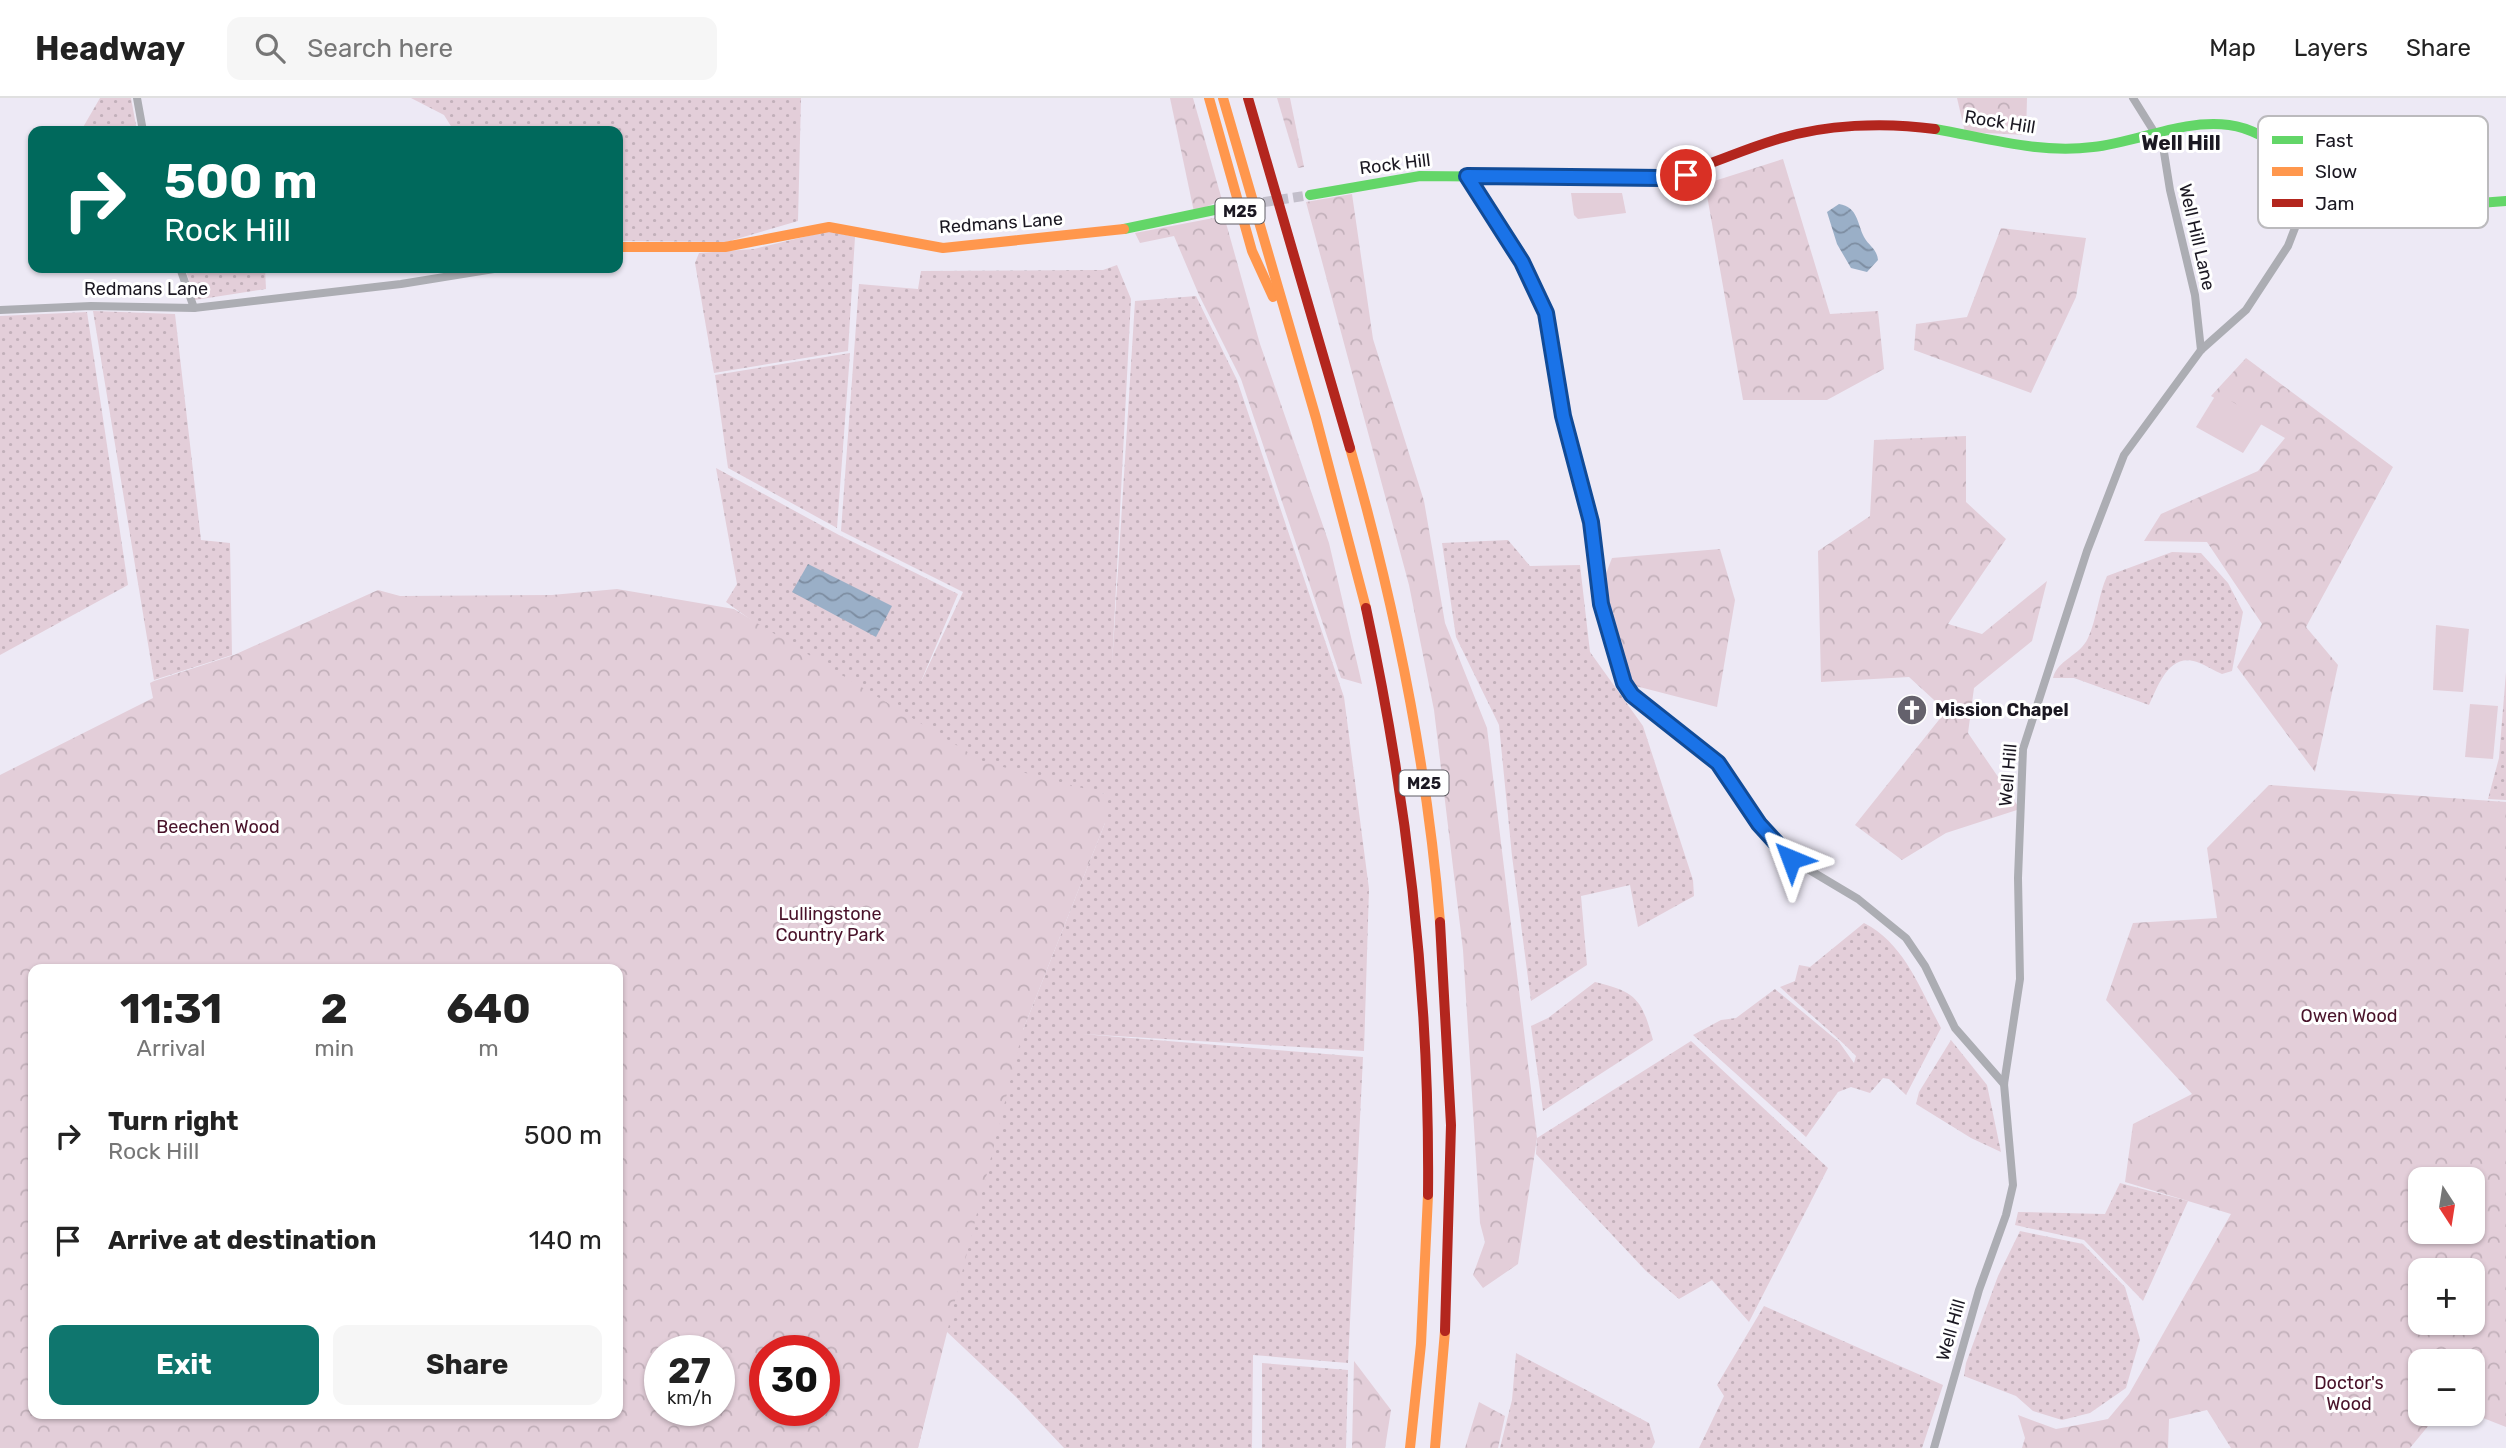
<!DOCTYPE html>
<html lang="en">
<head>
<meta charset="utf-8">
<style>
  :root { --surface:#fff; --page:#f6f6f6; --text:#222; --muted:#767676; --line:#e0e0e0; --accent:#0f766e }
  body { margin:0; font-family:Rubik,sans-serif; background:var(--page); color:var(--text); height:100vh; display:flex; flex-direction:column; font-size:26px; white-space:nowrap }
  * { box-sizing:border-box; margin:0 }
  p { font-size:23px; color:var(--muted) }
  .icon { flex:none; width:38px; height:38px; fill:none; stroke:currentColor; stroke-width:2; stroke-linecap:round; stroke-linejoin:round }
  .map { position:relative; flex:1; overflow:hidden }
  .details { position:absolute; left:28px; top:866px; width:595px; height:455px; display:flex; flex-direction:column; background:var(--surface); border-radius:14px; box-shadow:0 2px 5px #0004 }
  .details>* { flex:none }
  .top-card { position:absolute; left:28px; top:28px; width:595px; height:147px; border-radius:14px; box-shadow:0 2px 5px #0004; background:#00695c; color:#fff; overflow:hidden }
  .needle { width:46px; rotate:168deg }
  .controls { position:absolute; left:2408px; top:1069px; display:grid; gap:14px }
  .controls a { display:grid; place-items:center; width:77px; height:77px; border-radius:14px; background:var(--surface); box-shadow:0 2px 5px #0004; font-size:35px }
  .speed { position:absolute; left:644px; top:1237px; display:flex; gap:14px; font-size:35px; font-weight:700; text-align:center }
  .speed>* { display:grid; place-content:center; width:91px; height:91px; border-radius:50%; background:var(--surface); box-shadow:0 2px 5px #0004; line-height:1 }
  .speed small { font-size:18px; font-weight:400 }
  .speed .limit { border:10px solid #d22; background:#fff; color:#111 }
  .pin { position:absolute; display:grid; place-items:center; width:60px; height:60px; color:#fff; margin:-30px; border:4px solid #fff; border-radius:50%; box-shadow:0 2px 7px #0007 }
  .me { position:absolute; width:77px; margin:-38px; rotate:316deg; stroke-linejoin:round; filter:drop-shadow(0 0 5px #0008) }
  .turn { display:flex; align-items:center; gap:24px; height:147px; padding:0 21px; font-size:32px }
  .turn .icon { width:91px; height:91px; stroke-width:2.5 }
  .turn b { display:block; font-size:49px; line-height:60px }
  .eta { display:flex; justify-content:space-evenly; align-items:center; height:119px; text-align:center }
  .eta b { font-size:42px; font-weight:700; line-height:49px }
  .primary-button { display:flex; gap:14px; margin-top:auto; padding:14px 21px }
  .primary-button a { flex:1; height:80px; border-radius:14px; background:var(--accent); color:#fff; font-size:28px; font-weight:700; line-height:80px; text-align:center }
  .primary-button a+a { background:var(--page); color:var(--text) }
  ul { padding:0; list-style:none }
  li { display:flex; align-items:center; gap:21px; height:105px; padding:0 21px }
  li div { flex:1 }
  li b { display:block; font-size:26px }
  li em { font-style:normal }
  header { display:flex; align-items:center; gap:42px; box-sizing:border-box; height:98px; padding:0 35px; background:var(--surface); border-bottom:2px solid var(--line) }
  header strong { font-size:33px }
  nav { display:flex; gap:38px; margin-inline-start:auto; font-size:24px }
  .search { width:490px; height:63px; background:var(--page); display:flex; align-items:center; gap:18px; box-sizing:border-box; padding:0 24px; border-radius:14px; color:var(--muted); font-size:26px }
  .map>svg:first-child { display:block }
</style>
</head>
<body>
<header>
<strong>Headway</strong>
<div class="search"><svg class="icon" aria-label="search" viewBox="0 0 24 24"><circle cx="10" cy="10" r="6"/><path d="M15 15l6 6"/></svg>Search here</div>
<nav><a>Map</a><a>Layers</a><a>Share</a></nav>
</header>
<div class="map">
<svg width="2506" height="1350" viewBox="0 0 2506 1350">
  <defs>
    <pattern id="grass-dots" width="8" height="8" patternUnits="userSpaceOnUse" patternTransform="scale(1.75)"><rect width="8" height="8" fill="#e3ced9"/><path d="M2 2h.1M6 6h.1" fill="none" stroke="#c2b0ba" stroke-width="1.8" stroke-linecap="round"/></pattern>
    <pattern id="forest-crowns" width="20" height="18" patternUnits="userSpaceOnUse" patternTransform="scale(1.75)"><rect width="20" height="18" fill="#e3ced9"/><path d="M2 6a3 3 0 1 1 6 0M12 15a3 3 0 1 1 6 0" fill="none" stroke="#c2b0ba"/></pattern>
    <pattern id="water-waves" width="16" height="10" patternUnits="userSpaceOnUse" patternTransform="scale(1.75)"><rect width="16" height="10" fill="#9aafc7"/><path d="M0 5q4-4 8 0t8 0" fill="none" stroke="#7d8da1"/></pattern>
  </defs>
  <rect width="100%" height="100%" fill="#ede9f5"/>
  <!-- grass -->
  <g fill="url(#grass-dots)" fill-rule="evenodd">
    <path d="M100,0h31l6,33h-64l3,-4 6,2z"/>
    <path d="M411,0h390l-3,123 -72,21 -108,-1v-110h-164l-10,-16z"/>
    <path d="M829,133l26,6 -7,114 -134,22 -19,-110 4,-10 55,-4z"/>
    <path d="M1117,167l14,34 -19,366 23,-364 61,-5 41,84 107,317 25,192 -5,162 -282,-17 281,23 -15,306 -95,-8 -1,93h-188l-49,-52 -69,-65 -28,117h-918l33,-34h585v-374l405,-10 82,-207v-29l-142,-22 -237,-170 11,-18 -21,-116 123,67 119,59 -39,92 44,-94 -122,-61 18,-247 59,5 3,-18 182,-1zM660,1253h59v59h-59zM765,1253h59v59h-59z"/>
    <path d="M185,170h80l1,21 -71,11z"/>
    <path d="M93,213l82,3 26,226 29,3 2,112 -78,25z"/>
    <path d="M87,214l41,273 -128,70v-339z"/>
    <path d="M850,255l-13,175 -109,-60 -13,-93z"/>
    <path d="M1508,442l22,26 50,-1 10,87 53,74 50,154 1,16 -56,31 -8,-42 -49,11 6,69 -56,36 -19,-145 -13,-131 -43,-88 -14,-94z"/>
    <path d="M2172,454l29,1 27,30 15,29 -11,59 -10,3c-8,-3 -16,-9 -25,-12 -28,-10 -39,24 -48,43l-75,-27h-21c5,-19 27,-22 35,-40 9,-20 10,-42 19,-62z"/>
    <path d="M2506,574v128l-18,-1 11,-41z"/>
    <path d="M1864,825c41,21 56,66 77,105l-35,67 -17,-16 -6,-1 -13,15 -19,-6 -13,5 -32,45 -113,-102 28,-15 15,-2 39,-29 64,53 15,21 2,-7c-24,-25 -51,-45 -76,-69l15,-6 4,-16 11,2z"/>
    <path d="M1595,884c43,10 47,19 58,58l-110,71 -12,-85 17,-8z"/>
    <path d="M1951,942l36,45 14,67 -30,-14 -55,-34 3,-12z"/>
    <path d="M1691,943l137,127 -79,154 -37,-42 -33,19 -33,-28 -110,-117 1,-16z"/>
    <path d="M2120,1085l68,18 -45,100 -59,-61 -69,-15 3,-13 87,2z"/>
    <path d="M2020,1133l63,13 42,43 15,52 -14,49 -36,25 -28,7 -29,-9 -17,-15 -52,-20 2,-13 32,-87z"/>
    <path d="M1764,1208l179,79 -21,63h-223l25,-52 -7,-11z"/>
    <path d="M1516,1255l133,70 6,19 -3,6h-152l12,-48z"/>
    <path d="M1262,1265l86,7 -2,78h-84z"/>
  </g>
  <!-- forest -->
  <g fill="url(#forest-crowns)" fill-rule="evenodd">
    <path d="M1170,0h23l29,102 -28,12z"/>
    <path d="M1277,0h13l14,69 -6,1z"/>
    <path d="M1957,0h70l-1,37 -61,-3z"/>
    <path d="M1783,61l47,155 48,-3 6,58 -57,31h-84l-38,-216z"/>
    <path d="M1352,96l21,145 51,162 21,122 42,105 50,410 -19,126 -35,24 -10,-13 12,-33 -5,-19 -17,-273 -29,-240 -25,-125 -103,-383z"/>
    <path d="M1224,118l36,128 69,199 33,141 -21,-6 -100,-299 -42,-84 -25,-59 -34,7 -5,-10z"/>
    <path d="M2001,130l85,10 -10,59 -45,96 -117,-43 2,-26 51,-7z"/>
    <path d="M2246,260l147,109 -87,160 32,38 -23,107 -78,-105 25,-43 -55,-82 -63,-1 17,-27 97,-43 27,-33 -74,-42z"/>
    <path d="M1966,338v66l40,37 -58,85 34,10 65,-53 -15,60 -58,47 -6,45 52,76 -74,24 -44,27 -47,-35 91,-114 -37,-34 -88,5 -3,-131 52,-35 4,-76z"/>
    <path d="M1720,451l15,51 -18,107 -93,-24 -24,-94 12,-31z"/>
    <path d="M617,491l117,20 250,153 121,32v29l-82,207 -105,418h-918v-673l153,-77 -3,-15 4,-2 80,-26 144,-65 22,6 152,-1zM33,872h585v444h-585zM660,1253h59v59h-59zM765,1253h59v59h-59z"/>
    <path d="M2269,687l237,17v625l-33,-13v-52h-53v52h18l-28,34h-179l-24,-38 -38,9 -1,29h-146l3,-10 -7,-23 38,14 27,-5 25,-5 21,-25 102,-180 -106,-32 8,-58 59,-30 -86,-94 27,-77 84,-5 -10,-70zM2420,1082h53v52h-53zM2420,1172h53v53h-53z"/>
    <path d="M1354,1263l37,49 -6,38h-33z"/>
    <path d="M1479,1304l26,14 -7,32h-33z"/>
  </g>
  <!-- pitch -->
  <g fill="#e3ced9">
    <path d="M1571,95h51l4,20 -48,6 -4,-4z"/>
    <path d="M2217,295l47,27 -21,33 -47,-26z"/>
    <path d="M2436,527l33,4 -6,63 -30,-2z"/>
    <path d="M2470,606l28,2 -5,53 -28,-2z"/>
  </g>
  <!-- water -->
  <g fill="url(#water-waves)">
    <path d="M1839,106c19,3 18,19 25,33 5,9 13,12 14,23l-11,12 -16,-4 -14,-24 -10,-32z"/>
    <path d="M808,466l84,42 -16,31 -84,-45z"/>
  </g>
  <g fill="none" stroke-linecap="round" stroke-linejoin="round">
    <!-- secondary-tunnel -->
    <path stroke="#c3bfcb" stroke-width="10" stroke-dasharray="10 5" stroke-linecap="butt" d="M1219,111l91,-14"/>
    <!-- street -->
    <g stroke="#acadb3" stroke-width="8">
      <path d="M137,0l6,33"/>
      <path d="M2133,0l30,48 7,44 25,105 6,55"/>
      <path d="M1467,78l55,86 24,51 17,103 29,106 9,82 23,79 8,11 86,69 52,75 21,21 67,40 48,39 19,28 30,62 49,56"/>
      <path d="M180,170l14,40"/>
      <path d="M0,212l91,-4 103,2 207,-24 99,-16"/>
      <path d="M1934,1350l45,-158 27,-75 7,-30 -9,-101 16,-105 -2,-101 5,-129 64,-198 37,-96 77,-105 45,-40 42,-64 29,-75"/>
    </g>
    <!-- fast -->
    <g stroke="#63d668" stroke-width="10">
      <path d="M1935,31c52,9 104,25 158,18 45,-5 90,-28 136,-22 33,4 57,29 84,44 55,30 132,38 193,32"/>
      <path d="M1310,97l110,-19 206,2"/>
      <path d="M1124,131l95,-20"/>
    </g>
    <!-- slow -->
    <g stroke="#ff974d" stroke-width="10">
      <path d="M1209,0l43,153 21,46"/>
      <path d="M1223,0l93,320 50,190"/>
      <path d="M618,149h107l104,-20 114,21 181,-19"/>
      <path d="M1350,350c44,154 77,314 90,474"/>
      <path d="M1410,1350l11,-104 7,-149"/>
      <path d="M1435,1350l10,-117"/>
    </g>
    <!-- jam -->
    <g stroke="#b3261e" stroke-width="10">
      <path d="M1248,0l102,350"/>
      <path d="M1626,80c67,0 90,-20 149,-38 49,-16 110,-18 160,-11"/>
      <path d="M1366,510c42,194 64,389 62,587"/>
      <path d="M1440,824l11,203 -6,206"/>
    </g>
  </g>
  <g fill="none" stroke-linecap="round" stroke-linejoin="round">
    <!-- route casing -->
    <g stroke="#114b97" stroke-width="18">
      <path id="route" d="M1686,77l-24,3 -195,-2 55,86 24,51 17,103 28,106 10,82 23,79 8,12 86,68 41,61 32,35"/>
    </g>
    <!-- route -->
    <use href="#route" stroke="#1a73e8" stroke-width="12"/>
  </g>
  <!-- icons -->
  <defs>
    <g id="church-disc" transform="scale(1.575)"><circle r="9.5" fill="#64616c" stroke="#fff"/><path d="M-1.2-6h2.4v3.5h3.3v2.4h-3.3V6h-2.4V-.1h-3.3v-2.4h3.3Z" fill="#fff"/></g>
  </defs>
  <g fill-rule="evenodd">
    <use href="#church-disc" x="1912" y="612"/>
  </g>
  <g text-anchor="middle" stroke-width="6" stroke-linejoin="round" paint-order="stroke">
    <!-- shield labels -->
    <g fill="#fff" stroke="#5f5d64" stroke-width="2">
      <rect x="1215.5" y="100.5" width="49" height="25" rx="5"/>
      <rect x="1399.5" y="672.5" width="49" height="25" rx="5"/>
    </g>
    <g font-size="16" font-weight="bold" fill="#1b1822">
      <text x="1240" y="119">M25</text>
      <text x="1424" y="691">M25</text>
    </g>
    <!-- street labels -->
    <g font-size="18" fill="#1b1822" stroke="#fff">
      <text transform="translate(2000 24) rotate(9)" y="6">Rock Hill</text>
      <text transform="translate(1395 66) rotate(-7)" y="6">Rock Hill</text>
      <text transform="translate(1001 125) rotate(-4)" y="6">Redmans Lane</text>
      <text transform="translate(2197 139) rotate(77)" y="6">Well Hill Lane</text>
      <text x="146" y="197">Redmans Lane</text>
      <text transform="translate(2008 677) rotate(-85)" y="6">Well Hill</text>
      <text transform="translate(1951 1232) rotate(-74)" y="6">Well Hill</text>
    </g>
    <!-- poi labels -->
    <g font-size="18" font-weight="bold" fill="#1b1822" stroke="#fff" text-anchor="start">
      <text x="1935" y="618">Mission Chapel</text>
    </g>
    <!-- park labels -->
    <g font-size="18" fill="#49132a" stroke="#fff">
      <text x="218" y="735">Beechen Wood</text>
      <text x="830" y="822">Lullingstone<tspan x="830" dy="21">Country Park</tspan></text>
      <text x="2349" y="924">Owen Wood</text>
      <text x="2349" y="1291">Doctor's<tspan x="2349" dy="21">Wood</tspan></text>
    </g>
    <!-- quarter labels -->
    <g font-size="21" font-weight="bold" fill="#1b1822" stroke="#fff">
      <text x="2181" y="52">Well Hill</text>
    </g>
  </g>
  <!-- legend -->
  <rect x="2258" y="18" width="230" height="112" rx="10" fill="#fff" stroke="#bbbabd" stroke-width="2"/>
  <rect x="2272" y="38" width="31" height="8" fill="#63d668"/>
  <rect x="2272" y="69" width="31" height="9" fill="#ff974d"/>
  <rect x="2272" y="101" width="31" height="8" fill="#b3261e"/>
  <g font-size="19" fill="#1b1822">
    <text x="2315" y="49">Fast</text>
    <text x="2315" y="80">Slow</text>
    <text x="2315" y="112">Jam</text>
  </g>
</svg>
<div class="controls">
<a><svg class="needle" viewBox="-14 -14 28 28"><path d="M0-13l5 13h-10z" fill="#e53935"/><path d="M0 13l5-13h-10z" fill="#767676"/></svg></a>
<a>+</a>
<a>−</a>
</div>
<div class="speed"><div>27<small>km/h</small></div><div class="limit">30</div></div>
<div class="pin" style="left:1686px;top:77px;background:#d93025"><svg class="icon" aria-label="arrive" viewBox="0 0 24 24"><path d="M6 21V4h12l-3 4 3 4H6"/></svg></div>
<svg class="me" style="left:1791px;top:761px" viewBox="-20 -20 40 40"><path d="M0-17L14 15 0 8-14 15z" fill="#1a73e8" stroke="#fff" stroke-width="4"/></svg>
<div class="top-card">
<div class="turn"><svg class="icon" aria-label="right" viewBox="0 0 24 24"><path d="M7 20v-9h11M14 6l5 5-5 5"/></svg><div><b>500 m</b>Rock Hill</div></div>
</div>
<section class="details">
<div class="eta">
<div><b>11:31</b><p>Arrival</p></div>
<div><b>2</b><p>min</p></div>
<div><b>640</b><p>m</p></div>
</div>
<ul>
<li><svg class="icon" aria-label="right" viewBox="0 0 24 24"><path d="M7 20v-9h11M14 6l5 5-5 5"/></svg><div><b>Turn right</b><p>Rock Hill</p></div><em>500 m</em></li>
<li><svg class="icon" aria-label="arrive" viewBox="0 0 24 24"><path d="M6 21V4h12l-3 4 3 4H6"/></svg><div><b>Arrive at destination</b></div><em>140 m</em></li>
</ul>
<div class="primary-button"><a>Exit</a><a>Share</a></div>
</section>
</div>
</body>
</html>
